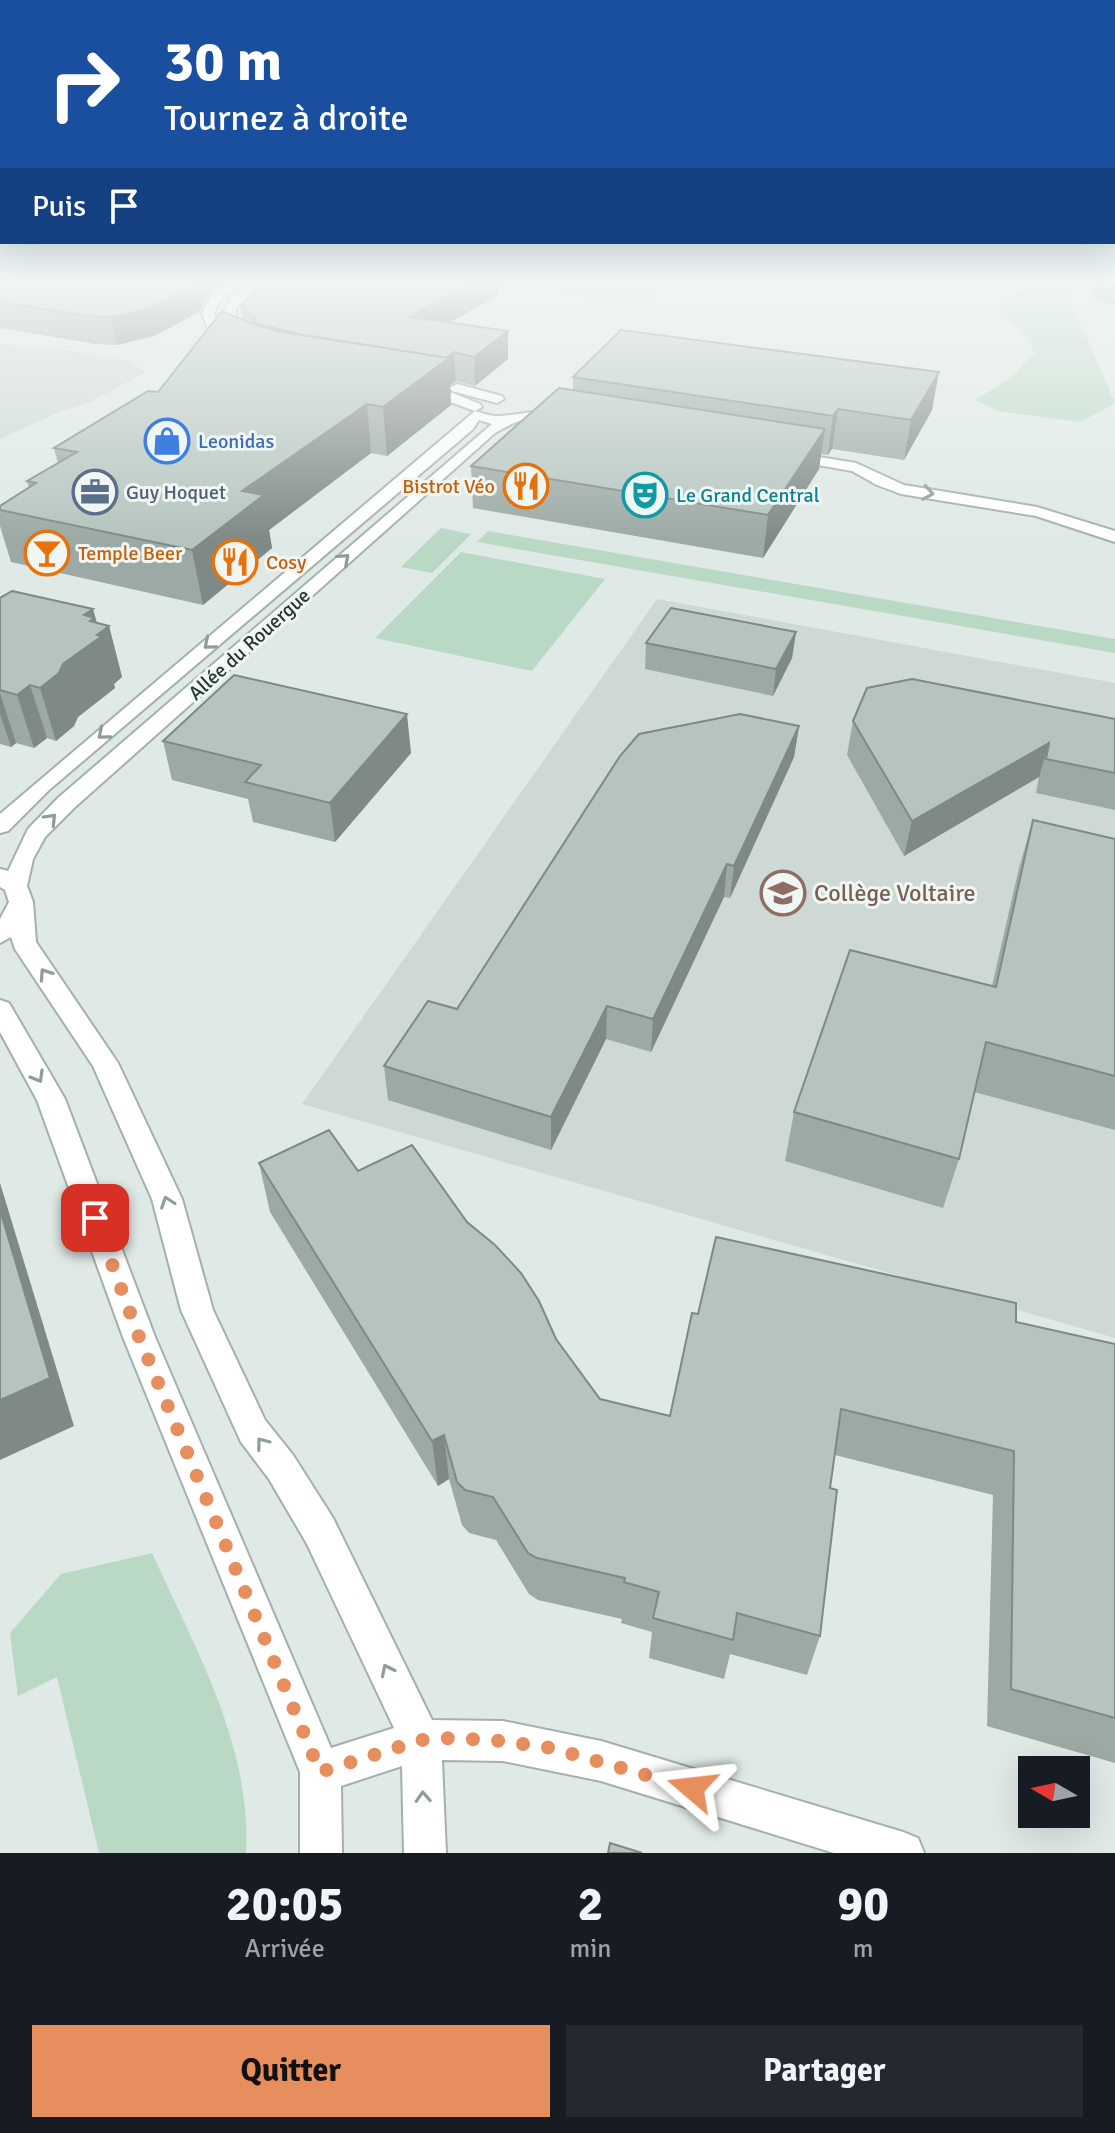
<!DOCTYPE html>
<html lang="fr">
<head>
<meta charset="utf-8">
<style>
  :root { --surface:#171b24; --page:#242831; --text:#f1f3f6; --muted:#9ea1a6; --accent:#e78e5f }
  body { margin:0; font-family:Signika,sans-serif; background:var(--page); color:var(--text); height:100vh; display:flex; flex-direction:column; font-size:30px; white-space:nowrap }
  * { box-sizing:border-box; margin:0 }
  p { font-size:26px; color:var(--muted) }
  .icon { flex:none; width:44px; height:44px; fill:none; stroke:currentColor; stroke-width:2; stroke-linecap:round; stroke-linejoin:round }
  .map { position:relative; height:1853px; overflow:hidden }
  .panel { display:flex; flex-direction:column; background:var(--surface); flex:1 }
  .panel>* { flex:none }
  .top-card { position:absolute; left:0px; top:0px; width:1116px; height:244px; box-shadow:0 8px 32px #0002; background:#1a4fa0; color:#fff; overflow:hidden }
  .needle { width:52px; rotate:279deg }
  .controls { position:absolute; left:1018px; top:1756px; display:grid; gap:16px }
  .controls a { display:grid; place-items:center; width:72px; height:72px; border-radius:0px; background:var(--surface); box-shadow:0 8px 32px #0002; font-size:40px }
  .pin { position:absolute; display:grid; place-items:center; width:68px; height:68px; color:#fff; margin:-34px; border-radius:16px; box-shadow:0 4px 12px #0006 }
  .me { position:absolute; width:88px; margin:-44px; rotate:287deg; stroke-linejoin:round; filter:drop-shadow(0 0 6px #0008) }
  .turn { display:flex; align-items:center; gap:28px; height:168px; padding:0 32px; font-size:36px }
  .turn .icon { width:104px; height:104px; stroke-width:2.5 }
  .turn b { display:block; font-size:56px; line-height:68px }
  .then { display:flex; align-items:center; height:76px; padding:0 32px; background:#0003; gap:16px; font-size:30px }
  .eta { display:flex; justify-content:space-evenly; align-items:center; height:136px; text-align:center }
  .eta b { font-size:48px; font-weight:700; line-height:56px }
  .primary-button { display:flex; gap:16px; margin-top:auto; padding:16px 32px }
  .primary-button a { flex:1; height:92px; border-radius:0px; background:var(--accent); color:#111; font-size:32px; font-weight:700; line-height:92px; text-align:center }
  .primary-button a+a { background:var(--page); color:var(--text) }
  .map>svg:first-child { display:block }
</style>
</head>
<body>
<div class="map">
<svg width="1115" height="1853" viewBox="0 0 1115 1853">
  <rect width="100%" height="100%" fill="#dfe9e6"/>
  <!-- built -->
  <g fill="#ced9d5">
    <path d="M0,344l28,4 22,-1 79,14 16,11 -56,31 -28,8 -61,28z"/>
    <path d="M657,599l458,84v655l-813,-234z"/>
  </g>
  <!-- green -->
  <g fill="#bad9c5">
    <path d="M542,282h116l-17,5 19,5c-5,3 -12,8 -17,9 -22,4 -84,-8 -104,-17z"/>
    <path d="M1018,282h45l51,119 -2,4 -32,17 -82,-11 -23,-11 37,-23 23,-24 -13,-22 -23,-19 8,-16 29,-9z"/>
    <path d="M441,528l30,6 -39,39 -31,-6z"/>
    <path d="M488,531l627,108v14l-638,-111z"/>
    <path d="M461,552l144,27 -73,92 -157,-33z"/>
    <path d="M152,1553c43,95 100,193 94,300h-147l-42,-176 -39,19 -8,-63 51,-59z"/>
  </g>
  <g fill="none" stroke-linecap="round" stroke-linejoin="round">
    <!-- minor casing -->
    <g stroke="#a3b0ad" stroke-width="4">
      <g id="minor">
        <path d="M230,282h13l-23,18 -6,13 4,16 19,19 -6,4 -22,-20 -7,-19 10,-18z"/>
        <path d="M252,282h13l-29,26 -1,15 13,19 -6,4 -14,-14 -6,-17 9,-17z"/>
        <path d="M457,384l45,12 2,3 -7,4 -45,-12 -2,-3z"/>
        <path d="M421,388l32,5 27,11 2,3 -7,4c8,2 17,6 25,5 22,-1 49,-11 69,4 -12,9 -30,-2 -44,0 -11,1 -20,8 -30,13l-421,375 -29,29 -12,22 -6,27 6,16 3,40 82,121 64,136 31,111 52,110 28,35 40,63 99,202 71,1 98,20 302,91 15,6 6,15h-90l-233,-72 -98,-20 -61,-1 4,93h-42l-2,-87 -61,20 1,67h-42v-81l-177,-435 -86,-237 -37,-68v-32l9,3 56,96 90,238 176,411 63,-20 -87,-184 -38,-65 -28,-37 -60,-132 -29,-111 -59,-133 -78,-117 -4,-12 -11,6v-24l9,-17 -4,-12 -5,-3v-18l8,2 20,-42 30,-31 434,-374 -13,-4 -7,10 -423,360 -41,41 -8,2v-19l475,-403 -30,-11 -29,-5v-6z"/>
        <path d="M788,452l68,11 48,22 133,22 78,24v11l-79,-26 -135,-22 -24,-9 -25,-14 -69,-12v-6z"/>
      </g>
    </g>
    <!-- minor -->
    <use href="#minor" fill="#fff" fill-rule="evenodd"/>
  </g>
  <!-- wall -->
  <g fill="#9ca9a4">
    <path d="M0,282l207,14 -8,16 -45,24 -37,9 -22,-1 -95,-16z"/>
    <path d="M260,282h238v13l-49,28 59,8v28l-33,27 -19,-5 -6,4 1,20 -64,51 -16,-3 -102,77 3,18 -69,57 -192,-43 -11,-36v-20l29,-18 -2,-7 31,-17 -4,-16 104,-56 85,-72 -2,-14z"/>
    <path d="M1088,282h27v23l-19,-6z"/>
    <path d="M573,377l359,33 -28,50 -72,-11 -4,6 -7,-1 -2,15 -56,89 -290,-50 -2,-42 102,-76z"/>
    <path d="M0,598l93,11 4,14 12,3 13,51 -8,7 1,4 -37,29 -4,9 -18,15 -9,-3 -13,10 -18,-5 -5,4 -11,-3z"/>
    <path d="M796,632l-4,26 -19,38 -128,-27 1,-26z"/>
    <path d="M1115,719v91l-79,-17 3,-16 -135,79 -57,-101 6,-34z"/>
    <path d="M799,726l-5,31 -64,141 -6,-1 -73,155 -45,-13 -55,111 -163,-50 -4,-34 73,-57z"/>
    <path d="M163,741l248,12 -76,89 -82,-20 -5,-23 -76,-19z"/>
    <path d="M1033,820l82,19v291l-141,-38 -15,67 -16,49 -158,-47 9,-49 198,-126 27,-118z"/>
    <path d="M259,1163l99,8 109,51 133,177 70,17 28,-102 318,8 99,22v419l-128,-37 6,-231 -158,-40 -5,33 -10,148 -13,39 -77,-21 -6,25 -75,-21 3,-26 -31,-9 1,-4 -84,-19 -9,-6 -33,-54 -27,-7 -7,-8 -13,-46 -11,7 -168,-274z"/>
  </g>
  <!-- shaded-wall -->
  <g fill="#7f8986">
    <path d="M196,282h30l-19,14 -8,16 -45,24 -37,9 -6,-28z"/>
    <path d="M473,282h25v13l-87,50 -2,-28z"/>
    <path d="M508,331v28l-33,27 -1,-29z"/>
    <path d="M454,352l2,29 -6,4 1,20 -64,51 -4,-49z"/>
    <path d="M939,372l-7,38 -28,50 7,-40z"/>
    <path d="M367,404l4,49 -102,77 3,18 -69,57 -11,-55 50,-59z"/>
    <path d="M838,409l-6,40 -4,6 5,-39z"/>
    <path d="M825,429l-6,40 -56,89 5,-43z"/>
    <path d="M93,609l6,24 10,-7 13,51 -8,7 1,4 -37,29 -4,9 -18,15 -16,-53 23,-24 21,-49z"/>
    <path d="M796,632l-4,26 -19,38 3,-27z"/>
    <path d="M30,685l17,53 -13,10 -17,-53z"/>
    <path d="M0,693l16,50 -5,4 -11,-33z"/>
    <path d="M407,714l4,39 -76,89 -5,-39z"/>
    <path d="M799,726l-5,31 -64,141 4,-32z"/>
    <path d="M1049,743l-10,34 -135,79 8,-35z"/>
    <path d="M727,864l-3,33 -73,155 2,-33z"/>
    <path d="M607,1006l-1,33 -55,111v-33z"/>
    <path d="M0,1183l74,243 -74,34z"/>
    <path d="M444,1435l5,44 -11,7 -6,-45z"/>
  </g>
  <!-- building -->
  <g fill="#b5c4bf" stroke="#7f8986" stroke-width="2">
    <path d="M0,282h196l-2,3 -46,24 -37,8 -23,-1 -88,-14z"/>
    <path d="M260,282h213l-64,35 99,14 -34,26 -20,-5 -8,6 -147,-24 -45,-11 2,-5 -15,-12z"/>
    <path d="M1097,282h18v8l-16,-5z"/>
    <path d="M222,311l28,12 32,9 167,26 -66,49 -16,-3 -125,87 22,4 -72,55 -192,-40v-4l36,-23 -9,-2 50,-29 -23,-4 94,-57 10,1z"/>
    <path d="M621,330l318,42 -28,48 -73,-11 -5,7 -260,-39z"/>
    <path d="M559,388l266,41 -57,86 -297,-49z"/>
    <path d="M12,591l81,18 -9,6 10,3 -4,3 19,5 -12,9 5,1 -39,28 -4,9 -19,15 -10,-3 -13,10 -17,-5v-92z"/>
    <path d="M671,608l125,24 -20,37 -130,-26z"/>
    <path d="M234,675l173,39 -77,89 -85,-21 16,-17 -98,-24z"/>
    <path d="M912,679l203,40v54l-69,-14 3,-16 -137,78 -59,-100 14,-33z"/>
    <path d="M740,714l59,12 -65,140 -7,-2 -74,155 -46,-13 -56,111 -167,-51 44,-65 29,8 163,-253 19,-22z"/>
    <path d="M1033,820l82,19v237l-129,-34 -27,117 -165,-47 56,-162 146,37z"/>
    <path d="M329,1130l29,41 54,-26 55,77 28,23 26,28 18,28 17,38 44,60 70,17 22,-103 6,1 18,-77 300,66v19l99,22v374l-104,-29 3,-238 -173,-42 -11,79 7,2 -17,146 -83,-23 -4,27 -80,-22 6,-26 -35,-10 1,-4 -88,-20 -9,-5 -35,-56 -28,-7 -8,-8 -13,-47 -12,6 -173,-278z"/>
    <path d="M0,1210l50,168 -50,22z"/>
    <path d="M610,1843l32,10h-34z"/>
  </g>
  <!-- one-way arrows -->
  <defs><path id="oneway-chevron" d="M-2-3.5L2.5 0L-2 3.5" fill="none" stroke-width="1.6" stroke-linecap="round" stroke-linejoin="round" transform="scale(2)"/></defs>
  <g stroke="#909c9a">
    <use href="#oneway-chevron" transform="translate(928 493) rotate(10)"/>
    <use href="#oneway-chevron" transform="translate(344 559) rotate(-42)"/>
    <use href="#oneway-chevron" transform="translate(209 644) rotate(140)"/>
    <use href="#oneway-chevron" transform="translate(103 734) rotate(140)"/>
    <use href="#oneway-chevron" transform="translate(51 819) rotate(-46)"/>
    <use href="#oneway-chevron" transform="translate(45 974) rotate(-124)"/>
    <use href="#oneway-chevron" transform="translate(38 1077) rotate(60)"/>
    <use href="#oneway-chevron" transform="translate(167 1202) rotate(-109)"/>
    <use href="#oneway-chevron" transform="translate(262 1443) rotate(-127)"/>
    <use href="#oneway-chevron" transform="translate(387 1670) rotate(-116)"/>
    <use href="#oneway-chevron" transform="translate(423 1797) rotate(-93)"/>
  </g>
  <!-- sky -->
  <linearGradient id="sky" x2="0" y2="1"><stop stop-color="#83b7dc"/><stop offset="0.52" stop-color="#f1f5f4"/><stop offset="1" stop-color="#f1f5f4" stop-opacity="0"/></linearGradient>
  <rect width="1115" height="541" fill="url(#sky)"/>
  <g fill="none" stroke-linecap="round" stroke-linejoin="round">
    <!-- route -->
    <path stroke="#e78e5f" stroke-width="14" stroke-dasharray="0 25.2" d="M95,1218l44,119 181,435 101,-32 30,-2 52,3 48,7 141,40"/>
  </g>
  <!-- icons -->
  <defs>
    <g id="shop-ring" transform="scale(2.3)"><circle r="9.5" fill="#eff6f4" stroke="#3f7fe0" stroke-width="1.5"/><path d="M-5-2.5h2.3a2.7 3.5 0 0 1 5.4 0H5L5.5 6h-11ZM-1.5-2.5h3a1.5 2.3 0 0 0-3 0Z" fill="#3f7fe0"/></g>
    <g id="restaurant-ring" transform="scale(2.3)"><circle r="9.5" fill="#eff6f4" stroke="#e8710a" stroke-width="1.5"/><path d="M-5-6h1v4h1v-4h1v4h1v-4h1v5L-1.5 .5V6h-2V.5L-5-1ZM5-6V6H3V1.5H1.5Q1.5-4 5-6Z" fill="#e8710a"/></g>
    <g id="office-ring" transform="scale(2.3)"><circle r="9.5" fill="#eff6f4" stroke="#5c6f8a" stroke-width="1.5"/><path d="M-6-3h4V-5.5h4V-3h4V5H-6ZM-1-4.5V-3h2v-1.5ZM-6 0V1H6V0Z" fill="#5c6f8a"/></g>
    <g id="theatre-ring" transform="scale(2.3)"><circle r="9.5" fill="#eff6f4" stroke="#0f9aa8" stroke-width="1.5"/><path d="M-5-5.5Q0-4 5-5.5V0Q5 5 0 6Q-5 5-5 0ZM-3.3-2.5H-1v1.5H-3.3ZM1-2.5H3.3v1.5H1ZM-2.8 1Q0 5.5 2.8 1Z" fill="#0f9aa8"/></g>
    <g id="bar-ring" transform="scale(2.3)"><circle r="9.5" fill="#eff6f4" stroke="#e8710a" stroke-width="1.5"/><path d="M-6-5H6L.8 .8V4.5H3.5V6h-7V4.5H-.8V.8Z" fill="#e8710a"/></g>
    <g id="school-ring" transform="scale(2.3)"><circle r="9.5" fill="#eff6f4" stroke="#8d6e63" stroke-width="1.5"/><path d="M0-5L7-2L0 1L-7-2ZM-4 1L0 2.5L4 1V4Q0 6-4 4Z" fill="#8d6e63"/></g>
  </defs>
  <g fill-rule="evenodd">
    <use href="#shop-ring" x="167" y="441"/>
    <use href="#restaurant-ring" x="526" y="486"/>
    <use href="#office-ring" x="95" y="492"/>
    <use href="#theatre-ring" x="645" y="495"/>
    <use href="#bar-ring" x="47" y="553"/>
    <use href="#restaurant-ring" x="235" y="562"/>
    <use href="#school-ring" x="783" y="893"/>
  </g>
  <g text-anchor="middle" stroke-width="6" stroke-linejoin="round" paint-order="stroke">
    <!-- far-shop labels -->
    <g font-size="20" fill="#366cbe" stroke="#eff6f4" text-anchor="start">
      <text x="198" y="448">Leonidas</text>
    </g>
    <!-- far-food labels -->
    <g font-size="20" fill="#c56008" stroke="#eff6f4" text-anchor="start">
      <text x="495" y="493" text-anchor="end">Bistrot Véo</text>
      <text x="78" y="560">Temple Beer</text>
      <text x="266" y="569">Cosy</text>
    </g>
    <!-- far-service labels -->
    <g font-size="20" fill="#4e5e75" stroke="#eff6f4" text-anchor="start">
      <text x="126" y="499">Guy Hoquet</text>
    </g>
    <!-- far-culture labels -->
    <g font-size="20" fill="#0d838f" stroke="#eff6f4" text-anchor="start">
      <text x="676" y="502">Le Grand Central</text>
    </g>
    <!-- far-street labels -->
    <g font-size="20" fill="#223834" stroke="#eff6f4">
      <text transform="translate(249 644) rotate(-42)" y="7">Allée du Rouergue</text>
    </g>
    <!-- education labels -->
    <g font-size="24" fill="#785e54" stroke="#eff6f4" text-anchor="start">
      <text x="814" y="901">Collège Voltaire</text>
    </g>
  </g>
</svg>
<div class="controls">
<a><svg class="needle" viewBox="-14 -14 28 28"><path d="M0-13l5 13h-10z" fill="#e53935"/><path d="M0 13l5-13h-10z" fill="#9ea1a6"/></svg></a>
</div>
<div class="pin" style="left:95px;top:1218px;background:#d93025"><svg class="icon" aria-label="arrive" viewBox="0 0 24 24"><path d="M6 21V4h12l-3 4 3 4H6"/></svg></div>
<svg class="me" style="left:692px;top:1788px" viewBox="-20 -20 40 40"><path d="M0-17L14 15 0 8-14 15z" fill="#e78e5f" stroke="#fff" stroke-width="4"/></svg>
<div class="top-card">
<div class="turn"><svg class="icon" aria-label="right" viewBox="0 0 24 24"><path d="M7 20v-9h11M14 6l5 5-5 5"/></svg><div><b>30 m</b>Tournez à droite</div></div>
<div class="then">Puis<svg class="icon" aria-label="arrive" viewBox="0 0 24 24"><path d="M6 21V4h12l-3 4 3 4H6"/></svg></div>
</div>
</div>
<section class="panel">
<div class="eta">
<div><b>20:05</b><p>Arrivée</p></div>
<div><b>2</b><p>min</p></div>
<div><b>90</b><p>m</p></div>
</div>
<div class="primary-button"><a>Quitter</a><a>Partager</a></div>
</section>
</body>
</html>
